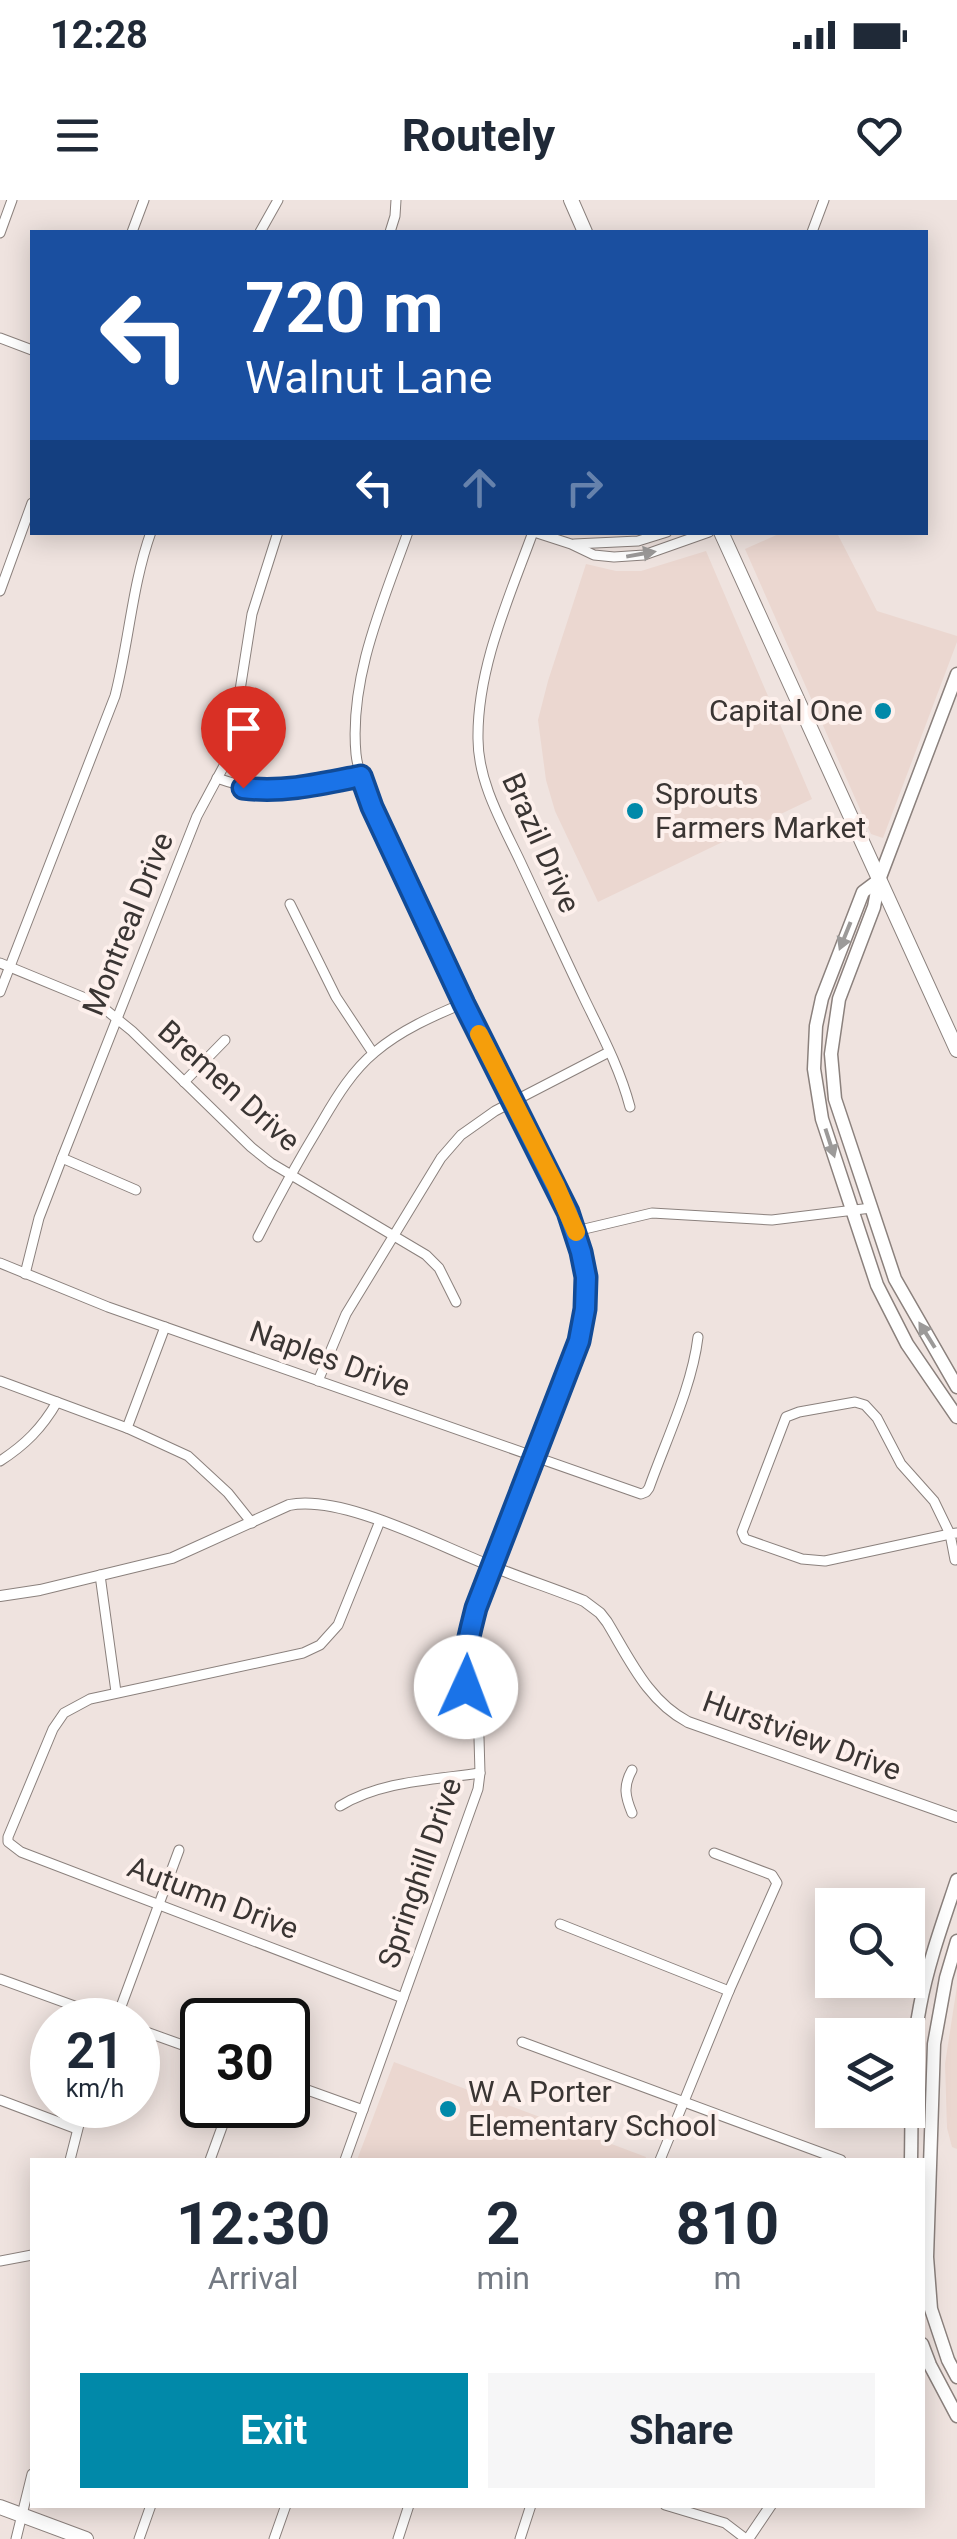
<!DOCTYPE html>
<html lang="en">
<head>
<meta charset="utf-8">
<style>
  :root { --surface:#fff; --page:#f6f6f7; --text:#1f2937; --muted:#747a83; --accent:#0189a9 }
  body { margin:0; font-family:Roboto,sans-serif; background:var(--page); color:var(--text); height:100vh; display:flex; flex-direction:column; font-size:38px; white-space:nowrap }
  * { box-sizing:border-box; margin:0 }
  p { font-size:32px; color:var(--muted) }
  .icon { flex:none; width:55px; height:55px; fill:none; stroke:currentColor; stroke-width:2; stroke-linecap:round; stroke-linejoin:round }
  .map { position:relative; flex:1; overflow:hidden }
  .side { position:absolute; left:30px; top:1958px; width:895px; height:350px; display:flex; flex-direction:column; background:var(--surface); border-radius:0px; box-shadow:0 5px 25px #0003 }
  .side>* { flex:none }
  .guide { position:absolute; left:30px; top:30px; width:898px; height:305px; border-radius:0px; box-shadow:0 5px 25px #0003; background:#1a4fa0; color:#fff; overflow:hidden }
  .buttons { position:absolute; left:815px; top:1688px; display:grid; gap:20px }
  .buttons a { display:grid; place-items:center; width:110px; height:110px; border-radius:0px; background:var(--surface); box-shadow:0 5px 25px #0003; font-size:50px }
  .speed { position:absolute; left:30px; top:1798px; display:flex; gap:20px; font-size:50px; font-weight:700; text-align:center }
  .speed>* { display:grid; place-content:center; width:130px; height:130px; border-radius:50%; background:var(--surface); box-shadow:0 5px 25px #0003; line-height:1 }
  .speed small { font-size:25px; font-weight:400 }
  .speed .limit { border:5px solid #111; border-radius:15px; background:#fff; color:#111 }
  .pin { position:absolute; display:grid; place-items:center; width:85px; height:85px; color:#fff; margin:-102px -42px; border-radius:50% 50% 50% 0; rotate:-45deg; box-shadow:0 0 10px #0007 }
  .pin .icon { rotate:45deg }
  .me { position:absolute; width:110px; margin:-55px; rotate:2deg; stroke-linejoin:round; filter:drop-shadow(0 0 8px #0008) }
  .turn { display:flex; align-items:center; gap:35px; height:210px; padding:0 50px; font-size:45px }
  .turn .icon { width:130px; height:130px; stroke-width:2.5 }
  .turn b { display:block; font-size:70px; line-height:85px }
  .lanes { display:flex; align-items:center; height:95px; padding:0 50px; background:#0003; justify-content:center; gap:50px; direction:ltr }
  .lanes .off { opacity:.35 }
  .eta { display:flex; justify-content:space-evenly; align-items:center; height:170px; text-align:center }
  .eta b { font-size:60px; font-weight:700; line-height:70px }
  .action { display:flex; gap:20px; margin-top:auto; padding:20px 50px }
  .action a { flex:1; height:115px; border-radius:0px; background:var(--accent); color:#fff; font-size:40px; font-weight:700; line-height:115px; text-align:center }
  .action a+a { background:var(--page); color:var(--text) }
  .status { display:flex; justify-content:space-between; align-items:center; height:70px; padding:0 50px; background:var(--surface); direction:ltr }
  .status svg { height:28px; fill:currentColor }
  header { display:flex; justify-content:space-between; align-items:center; height:130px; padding:0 50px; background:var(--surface); font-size:45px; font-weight:700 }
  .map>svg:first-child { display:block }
</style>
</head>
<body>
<div class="status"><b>12:28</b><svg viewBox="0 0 49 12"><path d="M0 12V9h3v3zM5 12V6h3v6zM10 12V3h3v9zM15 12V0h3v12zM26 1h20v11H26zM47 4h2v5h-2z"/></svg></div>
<header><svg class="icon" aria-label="menu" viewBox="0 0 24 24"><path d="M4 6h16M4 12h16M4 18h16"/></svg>Routely<svg class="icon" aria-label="heart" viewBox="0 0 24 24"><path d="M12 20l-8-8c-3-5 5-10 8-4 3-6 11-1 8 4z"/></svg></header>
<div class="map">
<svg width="957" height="2339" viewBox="0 0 957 2339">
  <rect width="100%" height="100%" fill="#efe3df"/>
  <!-- built -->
  <g fill="#ebd7d0">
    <path d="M783,332l54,1 40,78 80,25v6l-74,196 -12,-4 -126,-285z"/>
    <path d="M706,351l106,248 -214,103 -43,-91 -9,-31 -8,-60 10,-39 38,-117 30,7h25z"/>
    <path d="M957,1786v163l-5,-2 -5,-19 -2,-64z"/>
    <path d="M394,1862l252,95 -1,3h-288z"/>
  </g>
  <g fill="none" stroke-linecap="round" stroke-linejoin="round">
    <!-- minor casing -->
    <g stroke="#8b817d" stroke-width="11">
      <g id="minor">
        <path d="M132,32l12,-32"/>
        <path d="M260,32l18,-32"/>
        <path d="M390,32l5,-16 1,-16"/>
        <path d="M812,32l12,-32"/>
        <path d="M0,33l12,-33"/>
        <path d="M0,138l32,12"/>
        <path d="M533,332c-24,66 -56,136 -55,207 0,43 24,84 42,122 22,47 43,93 65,139 17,35 35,69 45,107"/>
        <path d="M534,332l37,12 23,11 20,2 30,-2 65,-23"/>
        <path d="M574,344l64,-3 29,-9"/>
        <path d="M0,391l32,-88"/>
        <path d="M217,578c55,20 89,9 144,-2"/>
        <path d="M290,704l46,93 37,56"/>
        <path d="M0,763l90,37 16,10 26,21 119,116 20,16 155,92 13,13 17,34"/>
        <path d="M0,792l115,-296c14,-54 17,-111 36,-164"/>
        <path d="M184,882l41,-42"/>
        <path d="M62,958l74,32"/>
        <path d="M576,1031l76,-18 120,7 99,-12"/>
        <path d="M258,1037c20,-40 42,-79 65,-117 14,-24 30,-50 52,-68 26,-22 58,-36 89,-49"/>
        <path d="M0,1063l108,44 533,187 5,-2 3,-4c17,-48 43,-101 49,-151"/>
        <path d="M25,1074l14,-56 23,-60 135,-342 30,-56 5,-19 20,-127 26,-82"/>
        <path d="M0,1181l127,47 61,28 40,37 24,30"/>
        <path d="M318,1181l28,-67 95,-156 20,-23 34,-24 114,-59"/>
        <path d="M855,1202l10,3 12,13 24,46 33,37 16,33 -125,27 -23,-2 -57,-20 -3,-7 44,-115 13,-5z"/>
        <path d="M127,1228l38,-101"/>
        <path d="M0,1261c25,-16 42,-33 57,-59"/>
        <path d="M380,1321l-42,104 -18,20 -17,8 -213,46 -26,14 -11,16 -45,108v5l13,10 382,146"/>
        <path d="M955,1360l-5,-26 7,-1"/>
        <path d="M100,1375l16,117"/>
        <path d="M632,1570c-9,16 -7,26 0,43"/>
        <path d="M340,1606c41,-25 93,-26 140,-33"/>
        <path d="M560,1724l169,67"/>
        <path d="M0,1779l113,41"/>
        <path d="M116,1820l63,-170"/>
        <path d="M138,1829l64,23"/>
        <path d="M522,1842l319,118"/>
        <path d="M288,1883l75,27"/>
        <path d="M0,1900l77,29"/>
        <path d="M70,1960l14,-55"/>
        <path d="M210,1960l20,-55"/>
        <path d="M345,1960l133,-371 2,-16 -1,-35 -16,-73 4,-24 9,-33 103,-267 6,-32 1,-32 -5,-25 -13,-39 -104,-210 -92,-196c-7,-17 -14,-35 -16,-53 -7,-76 27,-152 52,-222"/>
        <path d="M660,1960l69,-169 48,-108 -5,-8 -58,-22"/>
        <path d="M0,2061l32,-6"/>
        <path d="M665,2305l60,18 21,16"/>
        <path d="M16,2339l16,-65"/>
        <path d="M139,2339l12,-34"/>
        <path d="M274,2339l12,-34"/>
        <path d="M398,2339l11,-34"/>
        <path d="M520,2339l11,-34"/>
      </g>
    </g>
    <!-- tertiary casing -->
    <g stroke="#8b817d" stroke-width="12">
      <g id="tertiary">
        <path d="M0,1396l40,-6 132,-32 117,-53c53,-11 148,40 200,60 31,13 63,23 95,36l16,12 7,9c23,38 41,79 81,100l269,95"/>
        <path d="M748,2339l23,-34"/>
      </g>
    </g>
    <!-- secondary casing -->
    <g stroke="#8b817d" stroke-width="15">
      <g id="secondary">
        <path d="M957,474l-78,206 -5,27 -35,92 -8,55 4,45 60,180 62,108"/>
        <path d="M879,680l-16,12 -41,106 -6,28 -2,43 8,50 55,166 30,59 50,73"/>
        <path d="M957,1741l-11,37 -12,66 -7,213 4,52 17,51 9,17"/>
        <path d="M911,1960c1,-51 -1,-104 9,-154 8,-43 23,-84 37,-126"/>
        <path d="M922,2144l8,21 27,51"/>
      </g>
    </g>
    <!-- primary casing -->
    <g stroke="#8b817d" stroke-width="16">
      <g id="primary">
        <path d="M571,0l14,32"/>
        <path d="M721,332l236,518"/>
        <path d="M0,2307l86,32"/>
      </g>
    </g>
    <!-- minor -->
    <use href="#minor" stroke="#fff" stroke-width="9"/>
    <!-- tertiary -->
    <use href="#tertiary" stroke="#fff" stroke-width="10"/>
    <!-- secondary -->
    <use href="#secondary" stroke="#fff" stroke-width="12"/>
    <!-- primary -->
    <use href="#primary" stroke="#fff" stroke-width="14"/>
  </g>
  <!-- one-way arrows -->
  <defs><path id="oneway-solid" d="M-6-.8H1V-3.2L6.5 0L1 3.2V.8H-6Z" transform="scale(2.5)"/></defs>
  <g fill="#9c9a99">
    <use href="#oneway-solid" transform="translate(641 354) rotate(-10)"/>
    <use href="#oneway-solid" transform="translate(845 736) rotate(112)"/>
    <use href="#oneway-solid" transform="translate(830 943) rotate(72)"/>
    <use href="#oneway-solid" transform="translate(927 1135) rotate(-122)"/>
  </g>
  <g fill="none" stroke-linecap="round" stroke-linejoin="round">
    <!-- route casing -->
    <g stroke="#114b97" stroke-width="25">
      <path id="route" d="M243,588c41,5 78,-4 118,-12l11,31 92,197 104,208 13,40 5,25 -1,32 -6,32 -103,267c-7,28 -14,51 -10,79"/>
    </g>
    <!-- route -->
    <use href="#route" stroke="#1a73e8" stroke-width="18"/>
    <!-- slow -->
    <path stroke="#f59e0b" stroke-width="18" d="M479,834l77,152 20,46"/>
  </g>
  <!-- markers -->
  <g fill="#0189a9" stroke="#fdf0ec" stroke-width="4">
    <circle cx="883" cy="511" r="10"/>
    <circle cx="635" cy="611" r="10"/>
    <circle cx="448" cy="1909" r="10"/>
  </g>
  <g text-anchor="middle" stroke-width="8" stroke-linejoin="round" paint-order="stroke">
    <!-- poi labels -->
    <g font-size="30" fill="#3a3533" stroke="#fdf0ec" text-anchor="start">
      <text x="863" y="521" text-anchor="end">Capital One</text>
      <text x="655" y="604">Sprouts<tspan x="655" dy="34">Farmers Market</tspan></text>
      <text x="468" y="1902">W A Porter<tspan x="468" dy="34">Elementary School</tspan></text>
    </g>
    <!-- street labels -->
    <g font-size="30" fill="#3a3533" stroke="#fdf0ec">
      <text transform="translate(541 643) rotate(66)" y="10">Brazil Drive</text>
      <text transform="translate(128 724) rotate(-68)" y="10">Montreal Drive</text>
      <text transform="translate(229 886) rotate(42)" y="10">Bremen Drive</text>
      <text transform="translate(330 1159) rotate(20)" y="10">Naples Drive</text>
      <text transform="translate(802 1536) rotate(20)" y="10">Hurstview Drive</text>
      <text transform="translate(420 1673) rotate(-71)" y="10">Springhill Drive</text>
      <text transform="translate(213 1698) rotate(21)" y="10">Autumn Drive</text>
    </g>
  </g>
</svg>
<div class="buttons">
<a><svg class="icon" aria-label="search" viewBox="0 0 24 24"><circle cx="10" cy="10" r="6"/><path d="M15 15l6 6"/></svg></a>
<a><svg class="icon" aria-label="layers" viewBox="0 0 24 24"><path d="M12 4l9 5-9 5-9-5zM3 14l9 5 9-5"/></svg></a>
</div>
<div class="speed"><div>21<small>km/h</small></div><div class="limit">30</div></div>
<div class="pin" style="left:243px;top:588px;background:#d93025"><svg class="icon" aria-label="arrive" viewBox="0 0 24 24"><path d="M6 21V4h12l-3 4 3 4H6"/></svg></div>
<svg class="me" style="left:466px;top:1487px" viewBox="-20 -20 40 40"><circle r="19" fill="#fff"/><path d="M0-13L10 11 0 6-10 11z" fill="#1a73e8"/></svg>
<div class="guide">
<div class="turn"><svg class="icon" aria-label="left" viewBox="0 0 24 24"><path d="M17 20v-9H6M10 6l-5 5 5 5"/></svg><div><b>720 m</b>Walnut Lane</div></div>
<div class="lanes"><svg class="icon" aria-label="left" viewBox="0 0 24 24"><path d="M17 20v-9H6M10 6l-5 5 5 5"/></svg><svg class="icon off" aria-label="ahead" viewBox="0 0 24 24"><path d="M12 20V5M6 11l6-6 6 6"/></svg><svg class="icon off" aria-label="right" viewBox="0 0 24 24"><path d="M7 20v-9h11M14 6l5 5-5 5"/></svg></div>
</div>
<section class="side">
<div class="eta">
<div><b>12:30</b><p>Arrival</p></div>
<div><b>2</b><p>min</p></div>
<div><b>810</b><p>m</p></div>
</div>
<div class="action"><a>Exit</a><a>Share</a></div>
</section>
</div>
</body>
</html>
